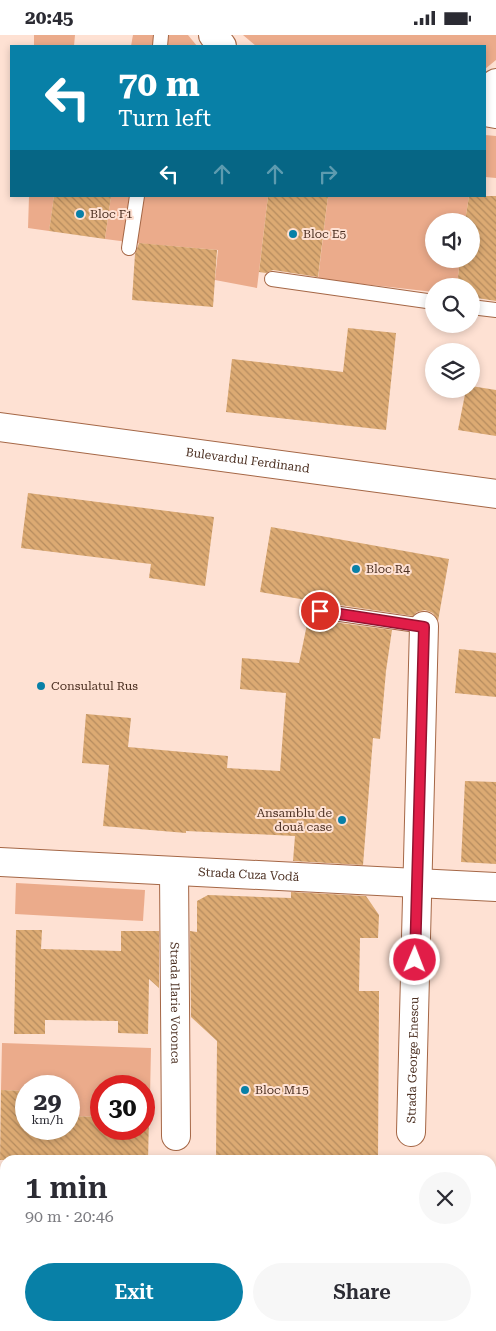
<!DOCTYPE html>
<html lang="en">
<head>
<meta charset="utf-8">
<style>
  :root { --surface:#fff; --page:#f7f7f7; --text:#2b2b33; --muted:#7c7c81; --accent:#0880a7 }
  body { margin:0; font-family:"Roboto Serif",serif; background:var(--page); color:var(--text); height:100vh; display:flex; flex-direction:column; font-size:19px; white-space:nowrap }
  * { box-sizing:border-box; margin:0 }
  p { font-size:16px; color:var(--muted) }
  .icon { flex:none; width:28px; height:28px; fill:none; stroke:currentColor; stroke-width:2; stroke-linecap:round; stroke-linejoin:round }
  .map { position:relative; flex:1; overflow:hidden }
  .drawer { position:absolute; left:0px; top:1120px; width:496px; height:176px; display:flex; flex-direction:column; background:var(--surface); border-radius:15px 15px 0 0; box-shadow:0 2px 8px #0003 }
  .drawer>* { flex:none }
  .hud { position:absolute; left:10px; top:10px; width:476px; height:152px; border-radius:0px; box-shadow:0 2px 8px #0003; background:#0880a7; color:#fff; overflow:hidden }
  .fabs { position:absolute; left:425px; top:178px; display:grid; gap:10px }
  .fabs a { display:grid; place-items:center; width:55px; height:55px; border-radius:50%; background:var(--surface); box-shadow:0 2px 8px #0003; font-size:25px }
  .speed { position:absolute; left:15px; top:1040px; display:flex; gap:10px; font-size:25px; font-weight:700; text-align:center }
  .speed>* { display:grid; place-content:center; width:65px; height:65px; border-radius:50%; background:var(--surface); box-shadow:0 2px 8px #0003; line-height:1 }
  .speed small { font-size:12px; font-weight:400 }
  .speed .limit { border:8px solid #d22; background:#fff; color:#111 }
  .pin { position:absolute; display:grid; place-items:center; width:42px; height:42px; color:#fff; margin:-21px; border:2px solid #fff; border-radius:50%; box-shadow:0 1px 5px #0007 }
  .me { position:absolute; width:55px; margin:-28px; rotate:1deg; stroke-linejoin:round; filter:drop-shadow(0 0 4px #0008) }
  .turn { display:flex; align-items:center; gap:18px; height:105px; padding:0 25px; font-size:22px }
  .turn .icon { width:65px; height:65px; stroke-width:2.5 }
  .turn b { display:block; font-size:35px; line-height:42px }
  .lanes { display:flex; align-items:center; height:48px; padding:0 25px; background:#0003; justify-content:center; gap:25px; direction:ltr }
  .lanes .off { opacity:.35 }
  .round { display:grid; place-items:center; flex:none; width:52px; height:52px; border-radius:26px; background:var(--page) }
  .head { display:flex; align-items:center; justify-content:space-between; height:85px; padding:0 25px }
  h1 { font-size:30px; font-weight:600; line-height:38px }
  .cta { display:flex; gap:10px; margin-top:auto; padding:10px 25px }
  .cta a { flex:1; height:58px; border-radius:30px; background:var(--accent); color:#fff; font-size:20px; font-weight:600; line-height:58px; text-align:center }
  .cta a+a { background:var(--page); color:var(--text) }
  .status { display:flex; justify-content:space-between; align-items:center; height:35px; padding:0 25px; background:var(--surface); direction:ltr }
  .status svg { height:14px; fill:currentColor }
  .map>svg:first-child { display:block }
</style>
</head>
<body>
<div class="status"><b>20:45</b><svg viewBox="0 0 49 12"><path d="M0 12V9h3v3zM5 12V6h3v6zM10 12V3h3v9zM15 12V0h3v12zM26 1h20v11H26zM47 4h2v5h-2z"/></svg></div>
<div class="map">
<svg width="496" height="1296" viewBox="0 0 496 1296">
  <defs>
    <pattern id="building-back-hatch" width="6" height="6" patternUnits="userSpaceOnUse" patternTransform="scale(1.25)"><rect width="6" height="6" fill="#dcaa73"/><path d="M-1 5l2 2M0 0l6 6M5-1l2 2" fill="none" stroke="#b58b5e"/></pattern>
  </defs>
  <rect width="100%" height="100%" fill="#fee1d3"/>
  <!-- green -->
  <g fill="#ebab8b">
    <path d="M34,0h41l-1,11h-40z"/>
    <path d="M133,0h55l9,11h-66z"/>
    <path d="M243,0h253v25l-11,9v-23h-229z"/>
    <path d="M485,100l11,1v42l-11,-1z"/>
    <path d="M29,161h25l-5,35 -21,-3z"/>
    <path d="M111,161h157l-11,92 -42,-8 3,-30 -82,-7 -31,-4z"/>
    <path d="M328,161h141l-4,25h-31v38h26l-3,27h-23v6l-116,-13z"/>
    <path d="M16,848l129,7 -2,31 -128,-7z"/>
    <path d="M2,1008l149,5 -1,48h-6v-10h-43v31l-32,-1v-30h-43v5l-25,-1z"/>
  </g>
  <!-- building -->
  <g fill="url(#building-back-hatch)">
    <path d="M54,161h57l-6,43 -56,-8z"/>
    <path d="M268,161h60l-10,81 -45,-7 -7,3 -7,-1z"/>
    <path d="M469,161h27v105l-25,-4v-11h-14l3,-27h11v-38h-6z"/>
    <path d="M139,208l78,7 -4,57 -81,-7 3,-46z"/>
    <path d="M348,293l48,5 -10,97 -160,-18 6,-53 111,13z"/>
    <path d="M471,351l25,4v46l-38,-6 8,-41h5z"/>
    <path d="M28,458l186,24 -9,69 -56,-8 2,-14 -130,-16z"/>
    <path d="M271,492l178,32 -11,62 -5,-8 -8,-3 -8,2 -4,4 -93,-14 -5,1 -4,6 1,-8 -52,-9z"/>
    <path d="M310,575l3,8 5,2 74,10 -6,41 -6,68 -7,-1 -10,127 -70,-4 2,-25 -109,-5v2l-83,-7 6,-61 -27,-2 4,-49 45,4 -3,29 100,9 -1,12 53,3 6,-78 -46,-4 2,-31 57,5z"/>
    <path d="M459,614l37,4v44l-41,-4z"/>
    <path d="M465,746l31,1v82l-35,-2z"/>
    <path d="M291,857l75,4 13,19 -1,23h-18l-1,53h20l-1,169h-162l1,-119 -26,-24 -1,-86 7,1v-31l11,-6 83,3z"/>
    <path d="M16,895h26l-1,19 80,2v-20h38v57l-10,-9 -1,55 -30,-1v-12l-73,-1v14h-31z"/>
    <path d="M1,1055l25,1v38h43v-13l32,1v12h43v-11h5l-1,42h-148z"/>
  </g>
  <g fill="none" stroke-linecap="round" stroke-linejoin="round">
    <!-- street-tunnel -->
    <path stroke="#dabeb0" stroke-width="28" stroke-dasharray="28 14" stroke-linecap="butt" d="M0,1225h2"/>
    <!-- lane casing -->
    <g stroke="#a56746" stroke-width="16">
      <g id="lane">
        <path d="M160,11l1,-11"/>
        <path d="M129,213l8,-52"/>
        <path d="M272,244l162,23"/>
        <path d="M471,272l25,3"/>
        <path d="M319,576l105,15"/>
      </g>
    </g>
    <!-- street casing -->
    <g stroke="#a56746" stroke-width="30">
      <g id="street">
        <path d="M213,0l9,11"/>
        <path d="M485,56l11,-8"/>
        <path d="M485,77l11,2"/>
        <path id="s1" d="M0,827l496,25"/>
        <path id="s2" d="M174,836l2,265"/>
        <path id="s3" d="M411,1097l13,-506"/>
        <path d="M0,1190h5"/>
        <path d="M491,1203h5"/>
      </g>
    </g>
    <!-- secondary casing -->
    <g stroke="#a56746" stroke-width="30">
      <g id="secondary">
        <path id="s4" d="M0,392l496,67"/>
      </g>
    </g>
    <!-- lane -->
    <use href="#lane" stroke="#fff" stroke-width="14"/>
    <!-- street -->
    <use href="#street" stroke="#fff" stroke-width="28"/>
    <!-- secondary -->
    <use href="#secondary" stroke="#fff" stroke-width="28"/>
  </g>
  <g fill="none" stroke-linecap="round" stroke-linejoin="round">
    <!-- route casing -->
    <g stroke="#92132f" stroke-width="12">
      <path id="route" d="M320,576l104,16 -9,333"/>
    </g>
    <!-- route -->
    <use href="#route" stroke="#e11d48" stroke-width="9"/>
  </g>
  <!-- markers -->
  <g fill="#0880a7" stroke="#fee1d3" stroke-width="2">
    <circle cx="80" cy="179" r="5"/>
    <circle cx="293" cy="199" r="5"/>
    <circle cx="356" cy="534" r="5"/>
    <circle cx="41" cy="651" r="5"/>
    <circle cx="342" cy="785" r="5"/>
    <circle cx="245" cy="1055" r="5"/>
  </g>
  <g text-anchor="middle" stroke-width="4" stroke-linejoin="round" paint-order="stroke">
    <!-- poi labels -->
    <g font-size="12" fill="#4c3022" stroke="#fee1d3" text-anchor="start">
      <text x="90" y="183">Bloc F1</text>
      <text x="303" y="203">Bloc E5</text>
      <text x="366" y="538">Bloc R4</text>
      <text x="51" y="655">Consulatul Rus</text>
      <text x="332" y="782" text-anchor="end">Ansamblu de<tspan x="332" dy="14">două case</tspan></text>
      <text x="255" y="1059">Bloc M15</text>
    </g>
    <!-- street labels -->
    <g font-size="12" fill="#4c3022" stroke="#fee1d3">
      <text dy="4" stroke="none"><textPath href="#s4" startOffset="250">Bulevardul Ferdinand</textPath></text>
      <text dy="4" stroke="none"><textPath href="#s1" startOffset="249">Strada Cuza Vodă</textPath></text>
      <text dy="4" stroke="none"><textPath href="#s2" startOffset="132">Strada Ilarie Voronca</textPath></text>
      <text dy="4" stroke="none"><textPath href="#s3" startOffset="72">Strada George Enescu</textPath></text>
    </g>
  </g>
</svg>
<div class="fabs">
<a><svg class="icon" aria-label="sound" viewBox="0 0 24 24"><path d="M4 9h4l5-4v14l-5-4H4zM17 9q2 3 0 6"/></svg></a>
<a><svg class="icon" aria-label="search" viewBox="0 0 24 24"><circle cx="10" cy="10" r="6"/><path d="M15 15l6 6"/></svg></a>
<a><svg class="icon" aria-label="layers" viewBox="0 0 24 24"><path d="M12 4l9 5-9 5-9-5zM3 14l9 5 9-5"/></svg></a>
</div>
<div class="speed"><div>29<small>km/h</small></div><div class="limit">30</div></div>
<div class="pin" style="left:320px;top:576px;background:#d93025"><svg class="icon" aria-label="arrive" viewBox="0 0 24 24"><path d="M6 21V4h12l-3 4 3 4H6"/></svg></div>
<svg class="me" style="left:415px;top:925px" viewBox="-20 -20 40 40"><circle r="17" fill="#e11d48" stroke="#fff" stroke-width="3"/><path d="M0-11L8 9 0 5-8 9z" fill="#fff"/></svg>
<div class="hud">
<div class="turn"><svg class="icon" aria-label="left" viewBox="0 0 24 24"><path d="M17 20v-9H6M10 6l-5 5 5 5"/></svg><div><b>70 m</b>Turn left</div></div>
<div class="lanes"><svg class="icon" aria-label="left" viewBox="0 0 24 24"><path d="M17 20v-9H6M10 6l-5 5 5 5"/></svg><svg class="icon off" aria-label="ahead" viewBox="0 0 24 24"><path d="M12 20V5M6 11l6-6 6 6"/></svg><svg class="icon off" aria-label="ahead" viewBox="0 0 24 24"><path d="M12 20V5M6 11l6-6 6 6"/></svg><svg class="icon off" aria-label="right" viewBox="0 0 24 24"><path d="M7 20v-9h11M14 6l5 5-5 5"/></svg></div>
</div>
<section class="drawer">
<div class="head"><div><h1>1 min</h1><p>90 m · 20:46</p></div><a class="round"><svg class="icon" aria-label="close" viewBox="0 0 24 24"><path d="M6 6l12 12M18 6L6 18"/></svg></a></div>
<div class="cta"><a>Exit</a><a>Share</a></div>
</section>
</div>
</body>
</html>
